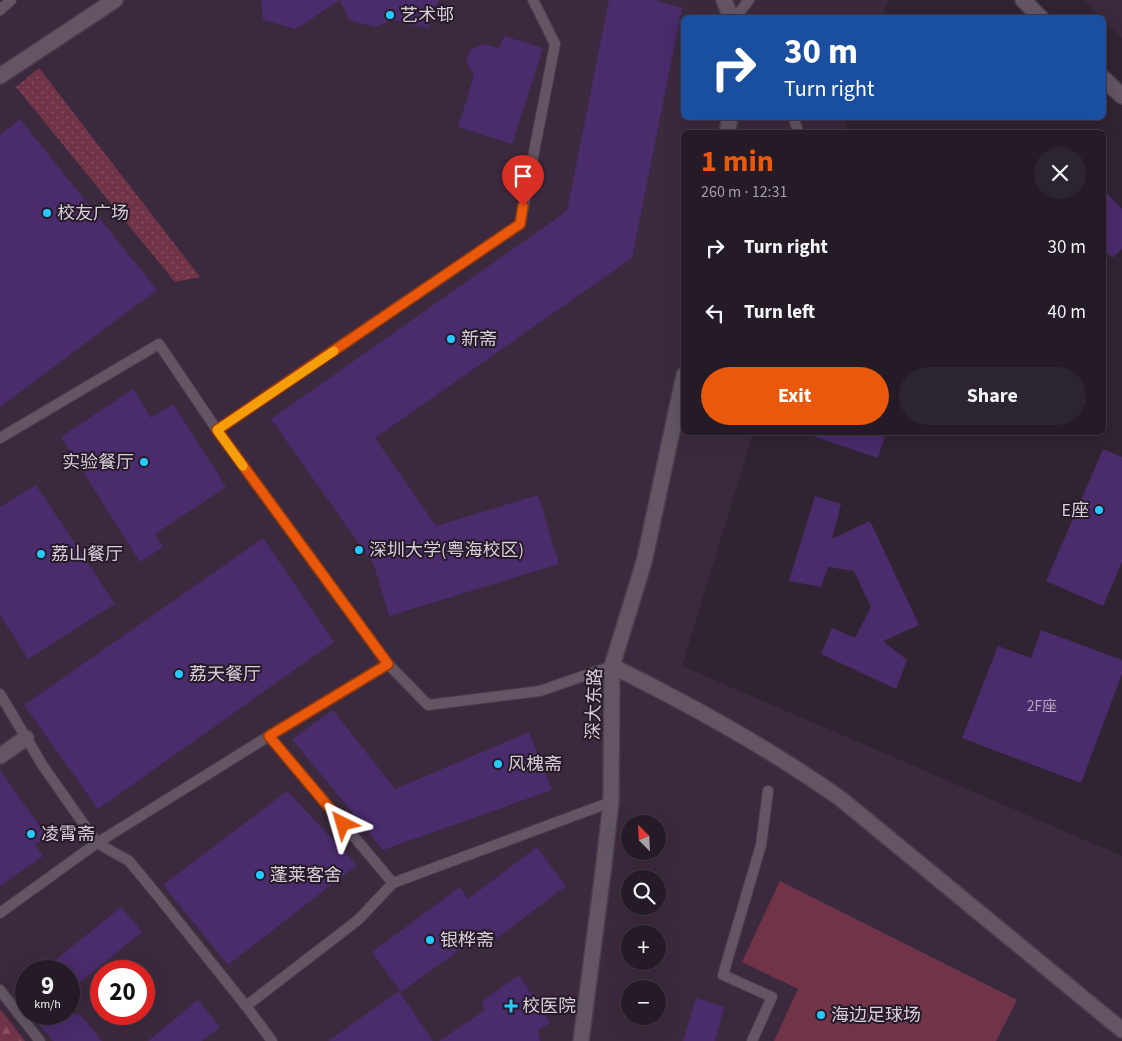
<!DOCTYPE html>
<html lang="en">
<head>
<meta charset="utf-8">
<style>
  :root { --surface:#241b26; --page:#2c242e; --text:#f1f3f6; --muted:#a3a1a7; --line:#413943; --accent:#ea580c }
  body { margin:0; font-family:"Source Sans 3","Noto Sans SC",sans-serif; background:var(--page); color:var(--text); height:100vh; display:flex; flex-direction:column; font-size:19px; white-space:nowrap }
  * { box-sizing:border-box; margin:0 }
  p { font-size:16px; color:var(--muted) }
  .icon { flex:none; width:28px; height:28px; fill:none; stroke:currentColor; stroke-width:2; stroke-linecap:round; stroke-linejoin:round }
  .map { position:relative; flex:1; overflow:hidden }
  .side { position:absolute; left:681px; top:130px; width:425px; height:305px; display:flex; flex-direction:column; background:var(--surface); border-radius:8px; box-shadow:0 5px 20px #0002,0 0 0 1px var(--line) }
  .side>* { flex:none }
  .top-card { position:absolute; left:681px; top:15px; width:425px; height:105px; border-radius:8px; box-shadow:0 5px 20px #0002,0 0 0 1px var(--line); background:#1a4fa0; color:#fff; overflow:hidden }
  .needle { width:32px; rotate:336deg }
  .tools { position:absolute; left:621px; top:815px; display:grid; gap:10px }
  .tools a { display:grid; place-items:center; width:45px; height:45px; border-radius:50%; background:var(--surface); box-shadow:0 5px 20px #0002,0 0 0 1px var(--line); font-size:25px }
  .speed { position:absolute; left:15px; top:960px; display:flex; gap:10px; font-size:25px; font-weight:700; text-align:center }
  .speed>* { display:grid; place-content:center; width:65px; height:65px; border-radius:50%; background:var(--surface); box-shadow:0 5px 20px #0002,0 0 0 1px var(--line); line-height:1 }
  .speed small { font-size:12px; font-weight:400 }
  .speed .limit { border:8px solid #d22; background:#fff; color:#111 }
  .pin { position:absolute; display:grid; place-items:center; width:42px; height:42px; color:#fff; margin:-51px -21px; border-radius:50% 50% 50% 0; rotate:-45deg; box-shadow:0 0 5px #0007 }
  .pin .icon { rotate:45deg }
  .me { position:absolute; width:55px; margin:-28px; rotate:320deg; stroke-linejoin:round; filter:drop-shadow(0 0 4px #0008) }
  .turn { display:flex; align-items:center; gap:18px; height:105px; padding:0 20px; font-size:22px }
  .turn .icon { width:65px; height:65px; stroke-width:2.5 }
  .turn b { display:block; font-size:35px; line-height:42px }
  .round { display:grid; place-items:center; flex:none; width:52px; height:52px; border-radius:26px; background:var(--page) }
  .headline { display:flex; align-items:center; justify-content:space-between; height:85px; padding:0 20px }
  h1 { font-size:30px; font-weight:700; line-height:38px; color:var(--accent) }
  .button { display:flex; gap:10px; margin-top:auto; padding:10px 20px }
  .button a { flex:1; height:58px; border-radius:30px; background:var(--accent); color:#fff; font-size:20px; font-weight:700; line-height:58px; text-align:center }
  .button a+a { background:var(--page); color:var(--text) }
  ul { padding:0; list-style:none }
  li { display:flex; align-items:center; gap:15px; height:65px; padding:0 20px }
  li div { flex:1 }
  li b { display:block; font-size:19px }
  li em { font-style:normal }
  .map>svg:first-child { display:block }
</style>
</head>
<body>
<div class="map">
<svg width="1122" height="1041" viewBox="0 0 1122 1041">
  <defs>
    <pattern id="grass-dots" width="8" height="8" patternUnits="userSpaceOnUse" patternTransform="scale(1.25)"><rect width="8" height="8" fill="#713348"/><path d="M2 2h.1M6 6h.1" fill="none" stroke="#845062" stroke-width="1.8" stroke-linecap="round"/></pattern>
    <pattern id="forest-firs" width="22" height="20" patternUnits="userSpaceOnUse" patternTransform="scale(1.25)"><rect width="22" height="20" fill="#713348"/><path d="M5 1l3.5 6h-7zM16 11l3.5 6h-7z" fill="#845062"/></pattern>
  </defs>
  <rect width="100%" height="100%" fill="#302432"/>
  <!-- built -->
  <g fill="#3b2a3d" fill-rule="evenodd">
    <path d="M0,0h888l-7,17 -197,1v100h164l-4,14h-160v300l69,1 -71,233 440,190v185h-1122zM630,824h28v27h-28zM630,879h28v27h-28zM630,934h28v27h-28zM26,971h43v43h-43zM101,971h43v43h-43zM630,989h28v27h-28z"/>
    <path d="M1084,0h38v38l-18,-18v-2l-3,-1z"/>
  </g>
  <!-- grass -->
  <path fill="url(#grass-dots)" d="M39,68l161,209 -25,5 -159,-195z"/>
  <!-- forest -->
  <path fill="url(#forest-firs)" d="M0,1009l25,32h-25z"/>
  <!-- garden -->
  <path fill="#713348" d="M780,881l237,119 -21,41h-222l24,-52 -56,-27z"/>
  <!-- building -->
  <g fill="#4a2b6c">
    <path d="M261,0h79l-44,29 -33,-9z"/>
    <path d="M340,0h99l-11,28 -35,-8 -18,7 -26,-7z"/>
    <path d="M609,0h44l29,8 -50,250 -257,180 61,88 102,-31 21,69 -170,52 -15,-51 -103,-146 296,-208z"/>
    <path d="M504,36l39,12 -31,96 -54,-17 16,-51 -7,-12v-8l4,-7 13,-5 15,4z"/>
    <path d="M20,119l137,171 -157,117v-272z"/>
    <path d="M1104,190l18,19v40l-10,9 -8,-9z"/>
    <path d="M133,389l18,29 22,-14 53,83 -71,47 8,13 -23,15 -79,-125z"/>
    <path d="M813,432h73l-8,26 -65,-22z"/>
    <path d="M1103,449l19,8v105l-19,44 -57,-25z"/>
    <path d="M36,485l79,119 -87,55 -28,-44v-108z"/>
    <path d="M815,496l26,8 -9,35 38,-18 49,104 -36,16 24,19 -11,29 -75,-35 11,-26 23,10 16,-31 -17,-36 -26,-4 -7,20 -32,-6z"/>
    <path d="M263,538l71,104 -236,167 -74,-104z"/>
    <path d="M1041,630l81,30v14l-41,109 -119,-45 36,-92 33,12z"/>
    <path d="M333,710l62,79 134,-57 23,58 -169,60 -91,-111z"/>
    <path d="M0,770l47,67 -12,7 8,12 -43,30z"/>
    <path d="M287,791l70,74 -129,100 -65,-80z"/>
    <path d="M537,847l29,39 -69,52 -7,-10 -89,64 -29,-40 88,-65 8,12z"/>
    <path d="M121,907l21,25 -73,59v-20h-27z"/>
    <path d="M519,975l31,48 -12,7 2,11h-101l46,-31 -4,-8z"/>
    <path d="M399,991l34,50h-105z"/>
    <path d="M696,998l28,9 -9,34h-32z"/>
    <path d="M198,1000l22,27 -18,14h-54z"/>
    <path d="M31,1014h49l22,27h-49z"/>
  </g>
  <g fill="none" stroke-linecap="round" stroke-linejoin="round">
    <!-- lane casing -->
    <g stroke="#4a3f4b" stroke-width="12">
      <g id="lane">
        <path d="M0,10l11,-10"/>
        <path d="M735,18l14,-18"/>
        <path d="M794,118l4,14"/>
        <path d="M217,430l303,-206 35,-180 -22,-44"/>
        <path d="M0,438l159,-94 58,86 171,234"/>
        <path d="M0,694l43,72 54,77 32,18 29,35 88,110 26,35"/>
        <path d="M269,736l124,147"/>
        <path d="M0,913l97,-70 172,-107 119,-72 40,41 112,-14 72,-25"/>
        <path d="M0,990l40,51"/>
        <path d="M246,1006l112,-86 35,-37 218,-81"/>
        <path d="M752,1041l20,-44 -49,-22 38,-130 7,-54"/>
      </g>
    </g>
    <!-- street casing -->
    <g stroke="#4a3f4b" stroke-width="18">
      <g id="street">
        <path d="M724,0l7,18"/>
        <path d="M0,76l115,-76"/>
        <path d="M727,132l3,-14"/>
        <path d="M612,666c79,39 157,82 229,133l281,231"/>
        <path d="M0,756l26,-18"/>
        <path d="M581,1041l22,-169 8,-70 1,-136 32,-104 40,-187"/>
      </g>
    </g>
    <!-- secondary casing -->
    <g stroke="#4a3f4b" stroke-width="18">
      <g id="secondary">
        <path d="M1023,0l18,18"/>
        <path d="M1104,79l18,17"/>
      </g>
    </g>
    <!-- lane -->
    <use href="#lane" stroke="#635564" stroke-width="10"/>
    <!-- street -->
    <use href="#street" stroke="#635564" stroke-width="15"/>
    <!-- secondary -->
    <use href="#secondary" stroke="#635564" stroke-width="15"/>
  </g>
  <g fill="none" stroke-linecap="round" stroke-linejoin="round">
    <!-- route casing -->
    <g stroke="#983908" stroke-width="12">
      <path id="route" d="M343,824l-74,-88 119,-72 -171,-234 303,-206 3,-18"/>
    </g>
    <!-- route -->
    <use href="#route" stroke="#ea580c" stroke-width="9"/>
    <!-- slow -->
    <path stroke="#f59e0b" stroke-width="9" d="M243,466l-26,-36 117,-79"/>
  </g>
  <!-- markers -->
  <g fill="#25c9fe" stroke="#261a28" stroke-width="2">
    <circle cx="390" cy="15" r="5"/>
    <circle cx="47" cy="213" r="5"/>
    <circle cx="451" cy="339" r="5"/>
    <circle cx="144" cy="462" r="5"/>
    <circle cx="1099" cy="510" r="5"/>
    <circle cx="359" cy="550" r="5"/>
    <circle cx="41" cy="554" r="5"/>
    <circle cx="179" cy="674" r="5"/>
    <circle cx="498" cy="764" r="5"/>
    <circle cx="31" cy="834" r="5"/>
    <circle cx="260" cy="875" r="5"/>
    <circle cx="430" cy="940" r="5"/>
    <path d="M508.5 998.5h5v5h5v5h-5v5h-5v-5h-5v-5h5z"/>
    <circle cx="821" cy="1015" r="5"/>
  </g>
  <g text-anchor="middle" stroke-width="4" stroke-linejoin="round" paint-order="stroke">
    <!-- number labels -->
    <g font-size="15" fill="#b4a6bd">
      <text x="1042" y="711">2F座</text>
    </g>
    <!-- poi labels -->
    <g font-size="18" fill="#d7cfd8" stroke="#261a28" text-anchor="start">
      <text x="400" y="21">艺术邨</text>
      <text x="57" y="219">校友广场</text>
      <text x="461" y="345">新斋</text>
      <text x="134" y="468" text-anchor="end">实验餐厅</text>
      <text x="1089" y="516" text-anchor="end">E座</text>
      <text x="369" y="556">深圳大学(粤海校区)</text>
      <text x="51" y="560">荔山餐厅</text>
      <text x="189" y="680">荔天餐厅</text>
      <text x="508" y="770">风槐斋</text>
      <text x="41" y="840">凌霄斋</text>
      <text x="270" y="881">蓬莱客舍</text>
      <text x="440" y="946">银桦斋</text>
      <text x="522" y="1012">校医院</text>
      <text x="831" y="1021">海边足球场</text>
    </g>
    <!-- street labels -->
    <g font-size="18" fill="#d7cfd8" stroke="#261a28">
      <text transform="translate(594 704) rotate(-88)" y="6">深大东路</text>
    </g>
  </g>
</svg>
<div class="tools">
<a><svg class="needle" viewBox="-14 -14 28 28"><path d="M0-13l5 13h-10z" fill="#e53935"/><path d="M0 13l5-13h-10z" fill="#a3a1a7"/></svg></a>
<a><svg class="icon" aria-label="search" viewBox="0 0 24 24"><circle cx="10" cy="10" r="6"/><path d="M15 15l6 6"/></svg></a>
<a>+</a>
<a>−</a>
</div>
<div class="speed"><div>9<small>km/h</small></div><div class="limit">20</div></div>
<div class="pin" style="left:523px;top:206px;background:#d93025"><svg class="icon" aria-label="arrive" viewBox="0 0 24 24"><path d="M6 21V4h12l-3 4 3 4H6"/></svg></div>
<svg class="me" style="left:343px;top:824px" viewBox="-20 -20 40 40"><path d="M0-17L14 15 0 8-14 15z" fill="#ea580c" stroke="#fff" stroke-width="4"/></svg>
<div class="top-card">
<div class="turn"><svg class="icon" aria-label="right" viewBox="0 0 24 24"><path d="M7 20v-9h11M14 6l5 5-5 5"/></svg><div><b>30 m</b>Turn right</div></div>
</div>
<section class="side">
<div class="headline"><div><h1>1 min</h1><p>260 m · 12:31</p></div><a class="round"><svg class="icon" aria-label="close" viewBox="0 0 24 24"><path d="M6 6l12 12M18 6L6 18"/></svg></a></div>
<ul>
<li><svg class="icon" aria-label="right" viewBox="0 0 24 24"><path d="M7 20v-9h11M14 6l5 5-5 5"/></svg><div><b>Turn right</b></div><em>30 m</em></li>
<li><svg class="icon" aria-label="left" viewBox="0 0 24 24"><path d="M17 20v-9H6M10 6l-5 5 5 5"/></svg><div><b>Turn left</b></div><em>40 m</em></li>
</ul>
<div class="button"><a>Exit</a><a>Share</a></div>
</section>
</div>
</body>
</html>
